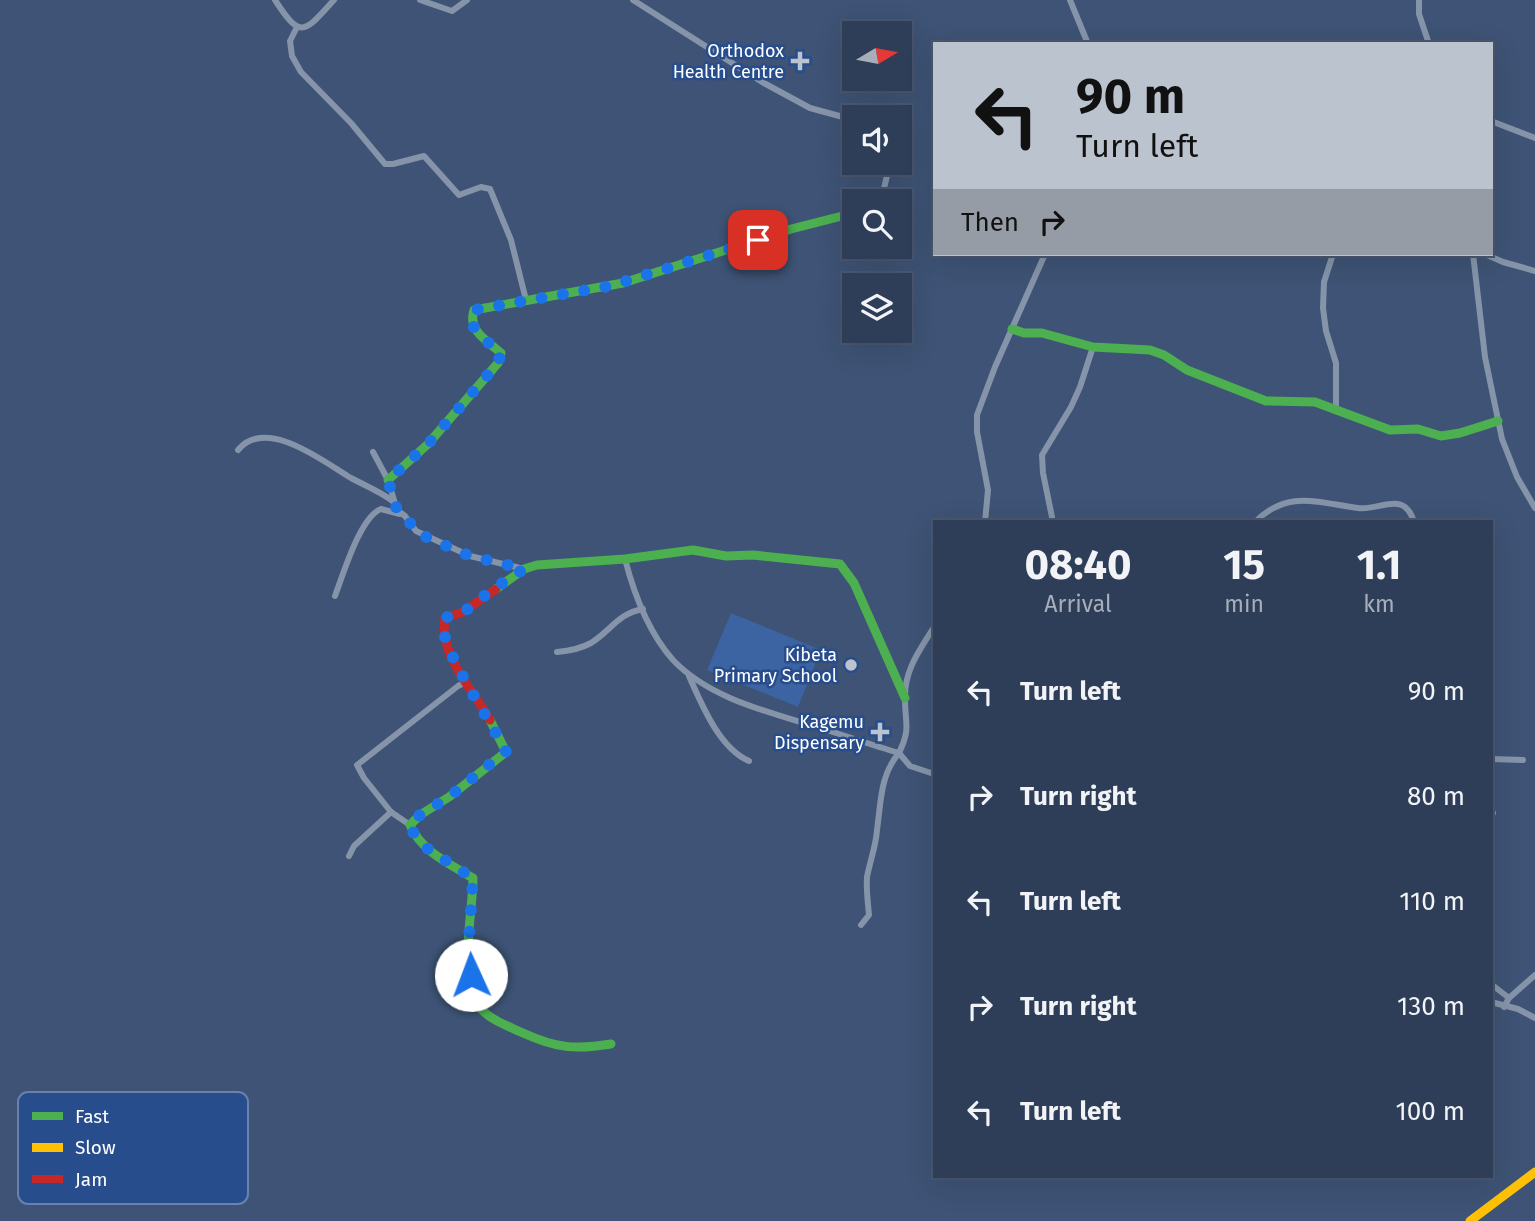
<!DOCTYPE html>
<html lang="en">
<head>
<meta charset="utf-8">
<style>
  :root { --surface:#2e3e58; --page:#3a4961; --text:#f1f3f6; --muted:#a7aeba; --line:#49576e }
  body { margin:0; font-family:"Fira Sans",sans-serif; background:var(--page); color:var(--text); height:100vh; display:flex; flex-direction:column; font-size:26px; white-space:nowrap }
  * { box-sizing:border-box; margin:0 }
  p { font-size:23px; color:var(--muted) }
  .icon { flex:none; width:38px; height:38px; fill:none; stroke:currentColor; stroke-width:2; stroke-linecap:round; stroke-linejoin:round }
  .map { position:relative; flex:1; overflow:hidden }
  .panel { position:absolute; left:933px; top:520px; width:560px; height:658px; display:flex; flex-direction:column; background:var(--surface); border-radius:0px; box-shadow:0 7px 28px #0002,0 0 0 2px var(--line) }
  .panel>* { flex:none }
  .top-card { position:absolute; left:933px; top:42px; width:560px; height:214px; border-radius:0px; box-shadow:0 7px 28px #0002,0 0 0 2px var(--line); background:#bbc3cf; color:#111; overflow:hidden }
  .needle { width:46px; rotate:80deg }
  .buttons { position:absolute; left:842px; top:21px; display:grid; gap:14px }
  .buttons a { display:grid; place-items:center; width:70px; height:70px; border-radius:0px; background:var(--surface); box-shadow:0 7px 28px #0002,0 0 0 2px var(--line); font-size:35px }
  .pin { position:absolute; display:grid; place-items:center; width:60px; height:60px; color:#fff; margin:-30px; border-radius:14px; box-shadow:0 4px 10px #0006 }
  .me { position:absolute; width:77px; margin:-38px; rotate:358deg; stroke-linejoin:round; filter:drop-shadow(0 0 5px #0008) }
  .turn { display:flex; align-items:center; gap:24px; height:147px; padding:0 28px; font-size:32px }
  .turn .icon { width:91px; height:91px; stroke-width:2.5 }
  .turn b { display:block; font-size:49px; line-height:60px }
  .then { display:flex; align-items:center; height:66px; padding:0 28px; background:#0003; gap:14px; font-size:26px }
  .eta { display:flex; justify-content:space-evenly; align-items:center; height:119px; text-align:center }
  .eta b { font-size:42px; font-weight:700; line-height:49px }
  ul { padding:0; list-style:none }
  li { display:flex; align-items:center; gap:21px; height:105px; padding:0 28px }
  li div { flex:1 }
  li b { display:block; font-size:26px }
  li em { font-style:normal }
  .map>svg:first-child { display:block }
</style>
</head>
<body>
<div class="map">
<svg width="1535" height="1221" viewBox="0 0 1535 1221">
  <rect width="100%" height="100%" fill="#3e5375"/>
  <!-- green -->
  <path fill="#3c63a2" d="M731,613l90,37 -23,57 -91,-37z"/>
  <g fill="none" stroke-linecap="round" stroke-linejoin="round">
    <!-- street -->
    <g stroke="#8594a9" stroke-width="6">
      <path d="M275,0c26,40 29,33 59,0"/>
      <path d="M420,0l32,11 15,-11"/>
      <path d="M633,0l129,82 48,26 44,12"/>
      <path d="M1070,0l18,44"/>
      <path d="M1419,0v14l10,30"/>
      <path d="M297,27l-7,14 2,15 9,16 50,51 34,41h8l31,-8 35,39 22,-8 9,2 21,51 15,60"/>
      <path d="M1491,121l44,17"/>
      <path d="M881,201l9,-38"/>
      <path d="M1333,254l-9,28 -1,26 3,23 10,32v46"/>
      <path d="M1473,254l12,103 17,82 15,38 18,31"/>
      <path d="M1485,254l18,8 32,9"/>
      <path d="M238,450c28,-34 86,12 113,28 15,8 30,14 43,24"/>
      <path d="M373,452l15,28 9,30 8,6 11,15 54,25 54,13"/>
      <path d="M985,522l3,-32 -11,-58v-17l18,-48 50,-113"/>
      <path d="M1053,522l-10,-49 -1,-18 29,-48 9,-20 13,-40"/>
      <path d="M1255,522c33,-33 64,-19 103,-14 22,3 46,-19 56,14"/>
      <path d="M625,559c9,35 24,74 48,101 34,36 88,50 134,64 31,9 61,20 92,29 -19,22 -18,49 -22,77 -1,16 -7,31 -10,47 -1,13 1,26 2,38l-8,10"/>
      <path d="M335,596c8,-21 25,-79 46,-87l19,5"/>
      <path d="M934,627c-14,23 -30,43 -29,72 0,25 6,29 -6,54l11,13 24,8"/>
      <path d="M557,652c12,-1 23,-3 34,-9 21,-13 26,-29 52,-34"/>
      <path d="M689,676c12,27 30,72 60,85"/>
      <path d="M1491,759l32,1"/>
      <path d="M1491,813h2"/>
      <path d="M410,825l-19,-13 -27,-34 -7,-13 101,-79 8,-4"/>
      <path d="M349,856l5,-10 37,-34"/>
      <path d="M1491,984l18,14"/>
      <path d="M1491,1002l27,7 17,9"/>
      <path d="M1504,1007l5,-9 26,-23"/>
    </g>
    <!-- fast -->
    <g stroke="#4caf50" stroke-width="9">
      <path d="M1012,329l12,4h18l51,14 57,3 14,5 23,15 79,31 49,1 75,28 28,-1 23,7 19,-3 38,-12"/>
      <path d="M388,480l40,-36 70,-81 3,-10c-13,-12 -34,-22 -27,-43l149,-27 168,-54 63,-16"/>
      <path d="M496,589l28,-20 13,-4 88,-6 68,-9 33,6 27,-1 87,9 14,19 51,115"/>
      <path d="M490,720l16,32 -57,45 -29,18 -10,10c11,26 40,39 63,53 0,35 -15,97 5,127 9,14 30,21 45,28 33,15 52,17 88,11"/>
    </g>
    <!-- slow -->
    <path stroke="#ffc107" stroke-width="9" d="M1470,1221l65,-49"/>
    <!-- jam -->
    <path stroke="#c62828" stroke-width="9" d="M490,720c-17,-30 -52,-66 -45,-102l18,-6 33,-23"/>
  </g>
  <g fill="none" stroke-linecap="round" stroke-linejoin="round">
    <!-- route -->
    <path stroke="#1a73e8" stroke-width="12" stroke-dasharray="0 21.6" d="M471,975l-2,-37 4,-60 -44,-28 -15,-16 -4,-9 10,-10 29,-18 57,-46c-11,-23 -71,-110 -62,-130 3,-7 12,-6 18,-9 9,-4 18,-13 26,-19 12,-9 24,-16 36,-24l-54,-13 -44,-19 -10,-6 -11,-15 -8,-6 -9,-30 40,-36 70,-81 3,-10c-12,-11 -37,-24 -27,-43l136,-24 148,-46"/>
  </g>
  <!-- markers -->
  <g fill="#bbc3cf" stroke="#274d8c" stroke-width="2.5">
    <path d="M796.5 50.5h7v7h7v7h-7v7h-7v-7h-7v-7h7z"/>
    <circle cx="851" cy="665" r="7"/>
    <path d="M876.5 721.5h7v7h7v7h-7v7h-7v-7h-7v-7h7z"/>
  </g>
  <g text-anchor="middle" stroke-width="5" stroke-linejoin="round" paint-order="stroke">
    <!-- poi labels -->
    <g font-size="18" fill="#fff" stroke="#274d8c" text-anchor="end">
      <text x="784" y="57">Orthodox<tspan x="784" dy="21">Health Centre</tspan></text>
      <text x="837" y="661">Kibeta<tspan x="837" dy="21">Primary School</tspan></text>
      <text x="864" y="728">Kagemu<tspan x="864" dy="21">Dispensary</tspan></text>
    </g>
  </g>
  <!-- legend -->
  <rect x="18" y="1092" width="230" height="112" rx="10" fill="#274d8c" stroke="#6882ae" stroke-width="2"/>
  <rect x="32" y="1112" width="31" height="8" fill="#4caf50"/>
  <rect x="32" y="1143" width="31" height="9" fill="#ffc107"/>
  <rect x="32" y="1175" width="31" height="8" fill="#c62828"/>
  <g font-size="19" fill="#fff">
    <text x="75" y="1123">Fast</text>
    <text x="75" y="1154">Slow</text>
    <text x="75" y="1186">Jam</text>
  </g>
</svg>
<div class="buttons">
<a><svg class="needle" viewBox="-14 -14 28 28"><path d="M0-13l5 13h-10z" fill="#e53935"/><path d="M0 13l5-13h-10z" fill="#a7aeba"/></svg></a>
<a><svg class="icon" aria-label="sound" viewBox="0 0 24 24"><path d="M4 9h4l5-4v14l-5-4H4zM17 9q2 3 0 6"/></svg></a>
<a><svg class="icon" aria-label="search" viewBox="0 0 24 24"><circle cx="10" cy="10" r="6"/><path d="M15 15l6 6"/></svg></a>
<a><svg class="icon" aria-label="layers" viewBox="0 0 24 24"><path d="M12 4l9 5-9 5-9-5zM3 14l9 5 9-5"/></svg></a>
</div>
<div class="pin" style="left:758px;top:240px;background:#d93025"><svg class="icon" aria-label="arrive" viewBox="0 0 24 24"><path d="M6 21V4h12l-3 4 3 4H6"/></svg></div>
<svg class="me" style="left:471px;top:975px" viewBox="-20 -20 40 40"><circle r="19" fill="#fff"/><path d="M0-13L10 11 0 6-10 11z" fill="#1a73e8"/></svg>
<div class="top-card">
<div class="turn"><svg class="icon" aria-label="left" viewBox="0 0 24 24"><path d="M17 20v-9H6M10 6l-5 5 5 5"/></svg><div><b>90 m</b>Turn left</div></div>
<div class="then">Then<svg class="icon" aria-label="right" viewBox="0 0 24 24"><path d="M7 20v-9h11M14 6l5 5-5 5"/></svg></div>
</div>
<section class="panel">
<div class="eta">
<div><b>08:40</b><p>Arrival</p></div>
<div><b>15</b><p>min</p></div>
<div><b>1.1</b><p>km</p></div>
</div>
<ul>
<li><svg class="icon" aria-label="left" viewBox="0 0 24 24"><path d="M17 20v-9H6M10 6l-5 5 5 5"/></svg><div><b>Turn left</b></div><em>90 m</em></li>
<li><svg class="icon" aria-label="right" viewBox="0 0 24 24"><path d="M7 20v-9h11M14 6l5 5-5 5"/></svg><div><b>Turn right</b></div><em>80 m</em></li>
<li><svg class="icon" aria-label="left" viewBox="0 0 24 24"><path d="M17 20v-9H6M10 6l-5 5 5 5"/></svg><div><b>Turn left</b></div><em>110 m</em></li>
<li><svg class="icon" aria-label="right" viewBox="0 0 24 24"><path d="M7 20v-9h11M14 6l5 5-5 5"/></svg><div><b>Turn right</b></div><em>130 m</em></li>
<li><svg class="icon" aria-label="left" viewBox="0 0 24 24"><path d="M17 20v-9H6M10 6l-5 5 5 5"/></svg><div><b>Turn left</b></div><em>100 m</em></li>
</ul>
</section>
</div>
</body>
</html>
